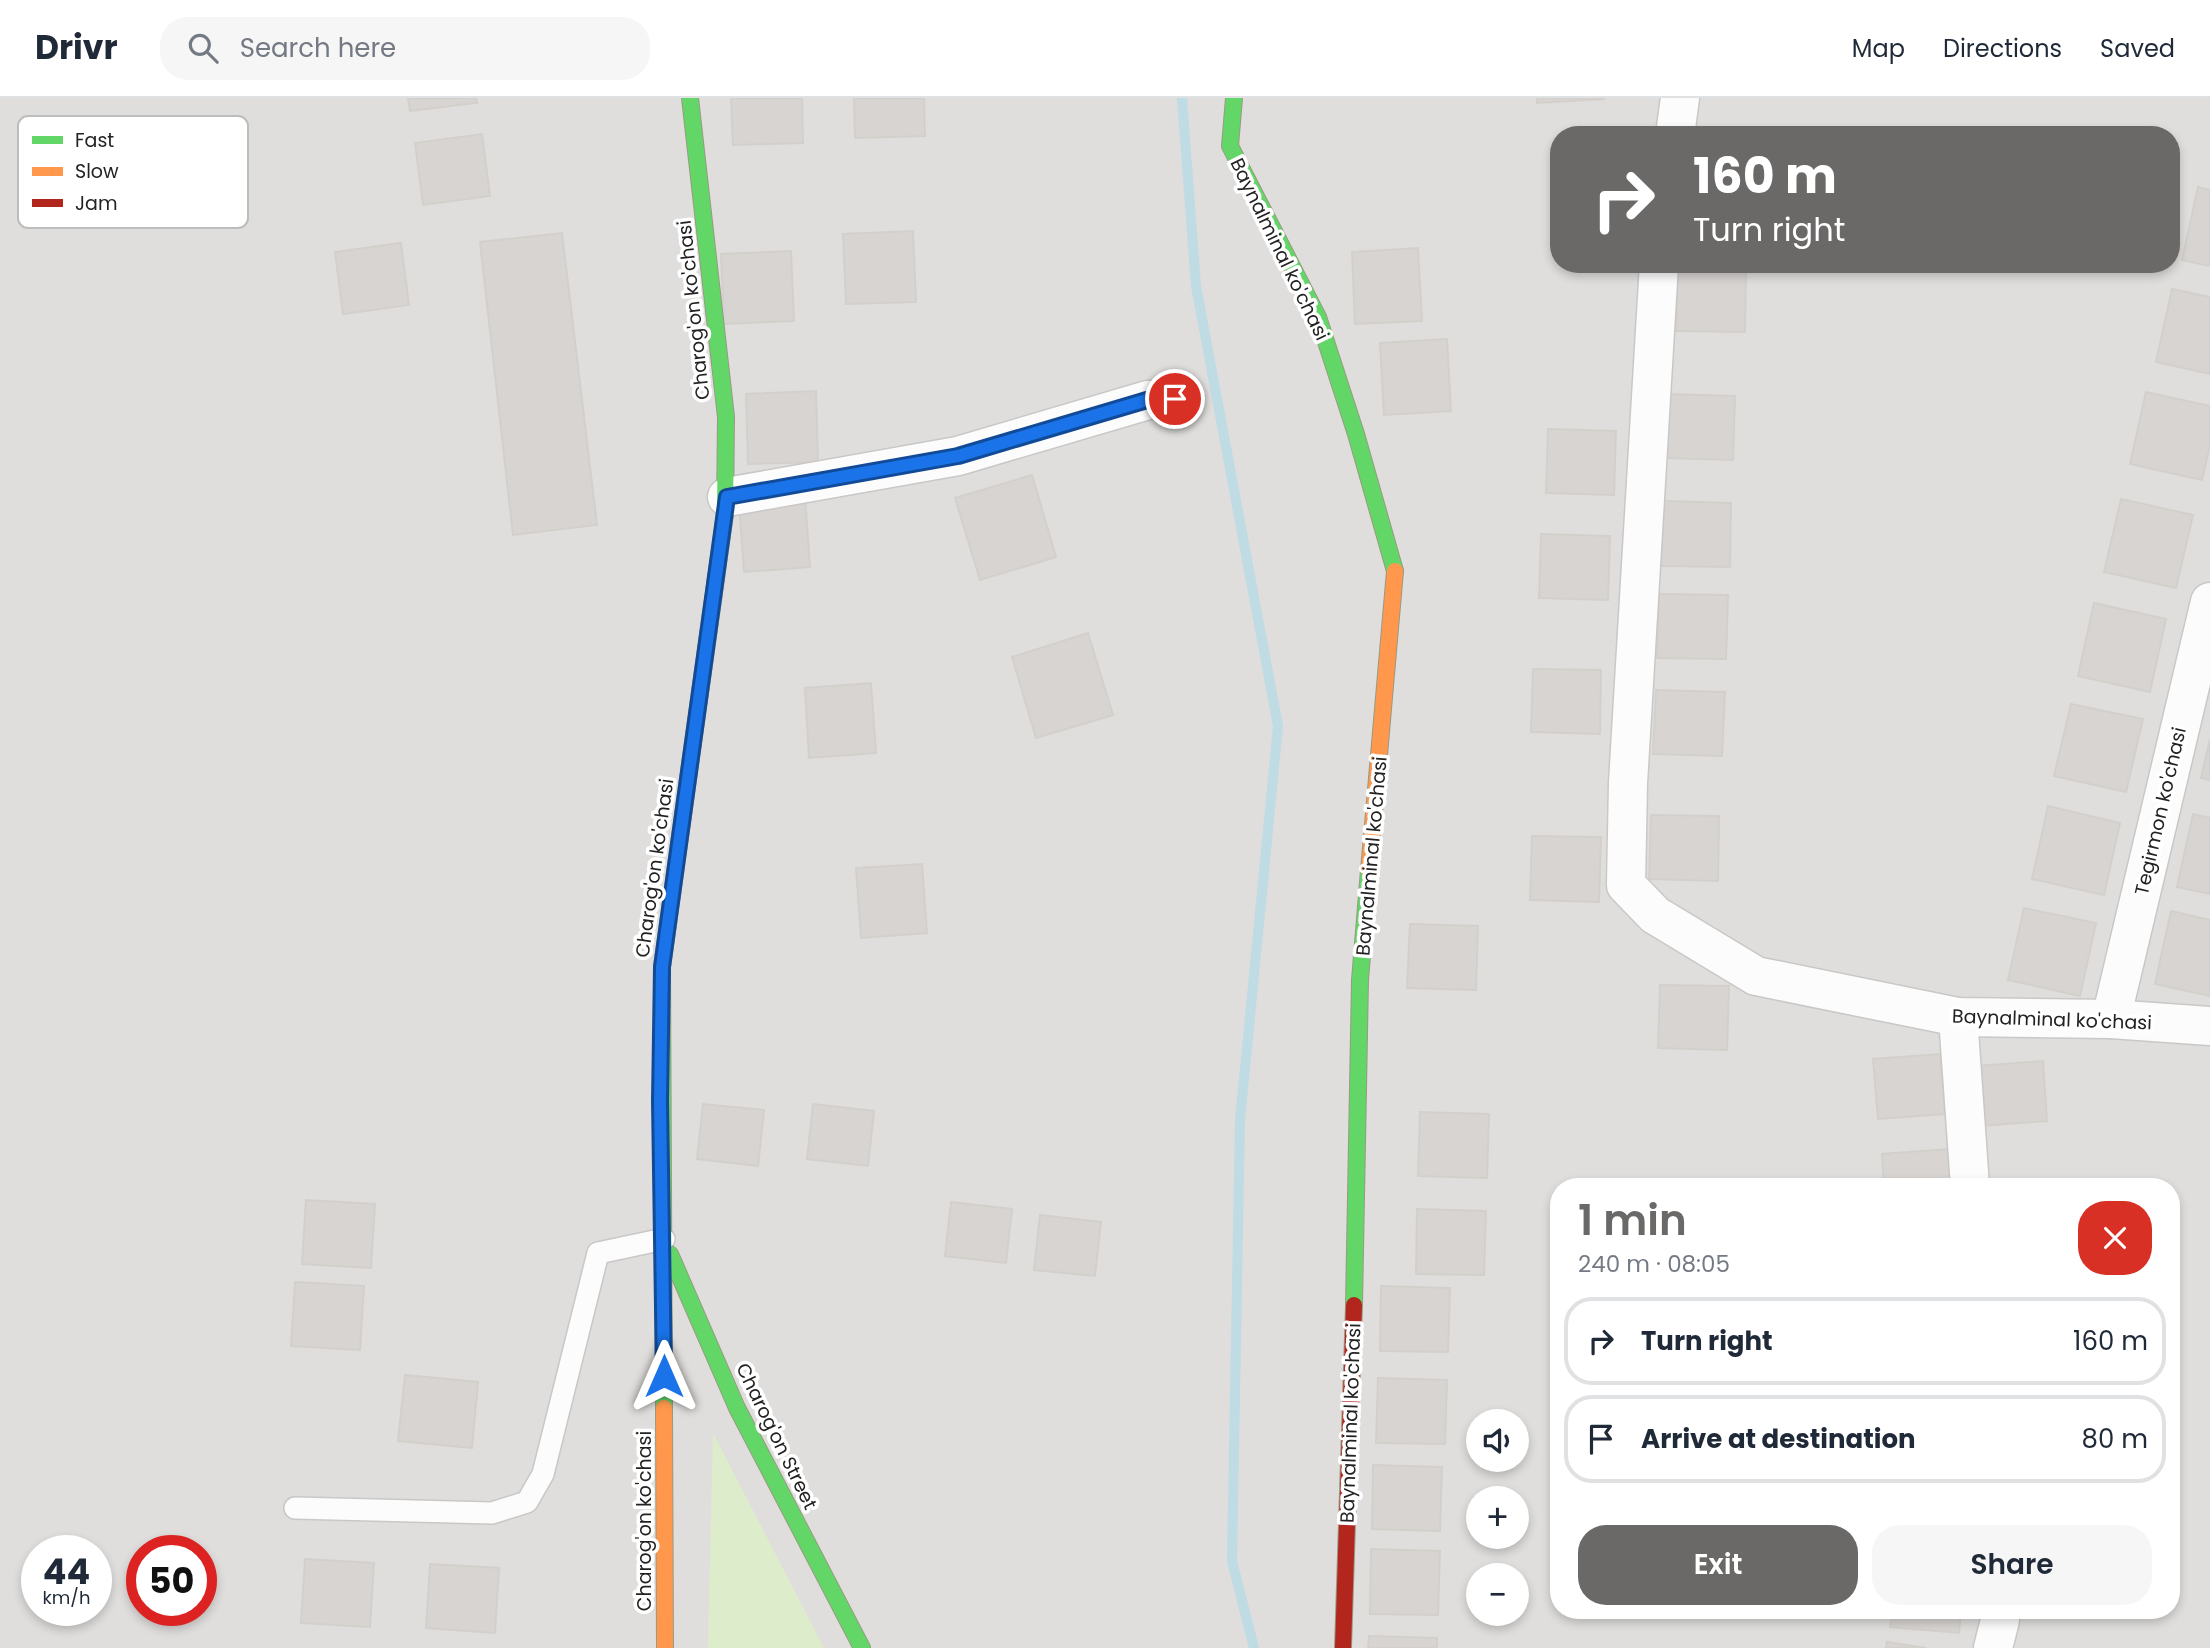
<!DOCTYPE html>
<html lang="en">
<head>
<meta charset="utf-8">
<style>
  :root { --surface:#fff; --page:#f6f6f7; --text:#1f2937; --muted:#747a83; --line:#e0e1e3; --accent:#6a6968 }
  body { margin:0; font-family:Poppins,sans-serif; background:var(--page); color:var(--text); height:100vh; display:flex; flex-direction:column; font-size:26px; white-space:nowrap }
  * { box-sizing:border-box; margin:0 }
  p { font-size:23px; color:var(--muted) }
  .icon { flex:none; width:38px; height:38px; fill:none; stroke:currentColor; stroke-width:2; stroke-linecap:round; stroke-linejoin:round }
  .map { position:relative; flex:1; overflow:hidden }
  .side { position:absolute; left:1550px; top:1080px; width:630px; height:441px; display:flex; flex-direction:column; background:var(--surface); border-radius:28px; box-shadow:0 4px 10px #0003 }
  .side>* { flex:none }
  .guide { position:absolute; left:1550px; top:28px; width:630px; height:147px; border-radius:28px; box-shadow:0 4px 10px #0003; background:#6a6968; color:#fff; overflow:hidden }
  .tools { position:absolute; left:1466px; top:1311px; display:grid; gap:14px }
  .tools a { display:grid; place-items:center; width:63px; height:63px; border-radius:50%; background:var(--surface); box-shadow:0 4px 10px #0003; font-size:35px }
  .speed { position:absolute; left:21px; top:1437px; display:flex; gap:14px; font-size:35px; font-weight:700; text-align:center }
  .speed>* { display:grid; place-content:center; width:91px; height:91px; border-radius:50%; background:var(--surface); box-shadow:0 4px 10px #0003; line-height:1 }
  .speed small { font-size:18px; font-weight:400 }
  .speed .limit { border:10px solid #d22; background:#fff; color:#111 }
  .pin { position:absolute; display:grid; place-items:center; width:60px; height:60px; color:#fff; margin:-30px; border:4px solid #fff; border-radius:50%; box-shadow:0 2px 7px #0007 }
  .me { position:absolute; width:77px; margin:-38px; rotate:0deg; stroke-linejoin:round; filter:drop-shadow(0 0 5px #0008) }
  .turn { display:flex; align-items:center; gap:24px; height:147px; padding:0 28px; font-size:32px }
  .turn .icon { width:91px; height:91px; stroke-width:2.5 }
  .turn b { display:block; font-size:49px; line-height:60px }
  .round { display:grid; place-items:center; flex:none; width:74px; height:74px; border-radius:28px; background:var(--page) }
  .summary { display:flex; align-items:center; justify-content:space-between; height:119px; padding:0 28px }
  h1 { font-size:42px; font-weight:600; line-height:52px; color:var(--accent) }
  .button { display:flex; gap:14px; margin-top:auto; padding:14px 28px }
  .button a { flex:1; height:80px; border-radius:28px; background:var(--accent); color:#fff; font-size:28px; font-weight:600; line-height:80px; text-align:center }
  .button a+a { background:var(--page); color:var(--text) }
  ul { padding:0; list-style:none }
  li { display:flex; align-items:center; gap:21px; height:88px; margin:0 14px 10px; padding:0 14px; border:4px solid var(--line); border-radius:28px }
  li div { flex:1 }
  li b { display:block; font-size:26px }
  li em { font-style:normal }
  header { display:flex; align-items:center; gap:42px; box-sizing:border-box; height:98px; padding:0 35px; background:var(--surface); border-bottom:2px solid var(--line) }
  header strong { font-size:33px }
  nav { display:flex; gap:38px; margin-inline-start:auto; font-size:24px }
  .search { width:490px; height:63px; background:var(--page); display:flex; align-items:center; gap:18px; box-sizing:border-box; padding:0 24px; border-radius:28px; color:var(--muted); font-size:26px }
  .map>svg:first-child { display:block }
</style>
</head>
<body>
<header>
<strong>Drivr</strong>
<div class="search"><svg class="icon" aria-label="search" viewBox="0 0 24 24"><circle cx="10" cy="10" r="6"/><path d="M15 15l6 6"/></svg>Search here</div>
<nav><a>Map</a><a>Directions</a><a>Saved</a></nav>
</header>
<div class="map">
<svg width="2210" height="1550" viewBox="0 0 2210 1550">
  <rect width="100%" height="100%" fill="#f0eeeb"/>
  <!-- residential -->
  <path fill="#dfdedc" fill-rule="evenodd" d="M0,0h2210v1550h-2210zM1559,37h613v129h-613zM1559,1088h613v424h-613zM1479,1323h38v39h-38zM1479,1400h38v38h-38zM37,1452h59v60h-59zM142,1452h59v60h-59zM1479,1477h38v39h-38z"/>
  <!-- grass -->
  <path fill="#ddeccb" d="M713,1335l111,215h-116z"/>
  <g fill="none" stroke-linecap="round" stroke-linejoin="round">
    <!-- stream -->
    <path stroke="#bfdbe3" stroke-width="10" d="M1182,0l14,188 82,440 -38,394 -8,441 22,87"/>
  </g>
  <!-- building -->
  <g fill="#d7d4d2" stroke="#d3d0cc" stroke-width="2">
    <path d="M408,0h68l1,5 -67,8z"/>
    <path d="M731,0h71l1,45 -70,2z"/>
    <path d="M854,0h70l1,38 -70,2z"/>
    <path d="M1537,0h67v1l-67,4z"/>
    <path d="M482,36l8,62 -67,9 -8,-62z"/>
    <path d="M2198,89l12,3v76l-28,-6z"/>
    <path d="M913,133l3,71 -70,2 -3,-70z"/>
    <path d="M562,135l35,292 -84,10 -33,-293z"/>
    <path d="M401,145l8,62 -66,9 -8,-62z"/>
    <path d="M1418,150l4,73 -67,3 -3,-72z"/>
    <path d="M791,153l3,70 -70,3 -3,-70z"/>
    <path d="M1678,169l68,1 -1,64 -69,-1z"/>
    <path d="M2172,191l38,8v77l-54,-12z"/>
    <path d="M1447,241l4,72 -67,4 -4,-72z"/>
    <path d="M816,293l2,71 -70,2 -2,-70z"/>
    <path d="M2146,294l64,14v39l-8,35 -72,-16z"/>
    <path d="M1666,296l69,2 -2,64 -68,-2z"/>
    <path d="M1548,331l68,2 -2,64 -68,-2z"/>
    <path d="M1032,377l24,82 -76,23 -25,-82z"/>
    <path d="M805,399l5,70 -66,5 -5,-70z"/>
    <path d="M2121,401l72,16 -17,73 -72,-16z"/>
    <path d="M1663,403l68,2 -1,64 -69,-1z"/>
    <path d="M1541,436l69,2 -2,64 -69,-2z"/>
    <path d="M1659,496l69,1 -2,64 -69,-1z"/>
    <path d="M2094,505l72,16 -16,73 -72,-16z"/>
    <path d="M1088,535l25,82 -77,23 -24,-81z"/>
    <path d="M1533,571l68,1 -1,64 -69,-2z"/>
    <path d="M871,585l5,70 -67,5 -4,-70z"/>
    <path d="M1656,592l69,2 -3,64 -69,-2z"/>
    <path d="M2071,606l72,15 -17,73 -72,-16z"/>
    <path d="M2210,641v41l-9,-2z"/>
    <path d="M2048,708l72,17 -16,72 -72,-16z"/>
    <path d="M2193,716l17,4v76l-33,-7z"/>
    <path d="M1651,717l68,1 -1,65 -69,-2z"/>
    <path d="M1532,738l69,1 -2,65 -69,-2z"/>
    <path d="M922,766l5,69 -66,5 -5,-70z"/>
    <path d="M2024,810l72,15 -16,73 -72,-16z"/>
    <path d="M2171,813l39,9v76l-55,-12z"/>
    <path d="M1410,826l68,2 -2,64 -69,-2z"/>
    <path d="M1660,887l69,1 -2,64 -69,-2z"/>
    <path d="M1940,956l5,60 -67,5 -5,-60z"/>
    <path d="M2043,963l4,60 -67,5 -4,-60z"/>
    <path d="M703,1006l61,6 -6,56 -61,-7z"/>
    <path d="M813,1006l61,7 -6,55 -61,-7z"/>
    <path d="M1420,1014l69,2 -2,64 -69,-2z"/>
    <path d="M1949,1051l2,37h-67l-2,-32z"/>
    <path d="M306,1102l69,4 -4,64 -69,-4z"/>
    <path d="M951,1104l61,7 -6,54 -61,-7z"/>
    <path d="M1417,1111l69,2 -2,64 -68,-1z"/>
    <path d="M1040,1117l61,7 -6,54 -61,-6z"/>
    <path d="M295,1184l69,4 -4,64 -69,-4z"/>
    <path d="M1381,1188l69,2 -2,64 -68,-1z"/>
    <path d="M405,1277l73,7 -6,66 -74,-7z"/>
    <path d="M1378,1280l69,2 -2,64 -69,-1z"/>
    <path d="M1373,1367l69,2 -2,64 -68,-2z"/>
    <path d="M1371,1451l69,2 -2,64 -68,-1z"/>
    <path d="M305,1461l69,4 -4,64 -69,-4z"/>
    <path d="M430,1466l69,4 -4,65 -69,-5z"/>
    <path d="M1892,1512h69l-2,23 -69,-6z"/>
    <path d="M1369,1538l68,2v10h-69z"/>
    <path d="M1887,1544l39,6h-40z"/>
  </g>
  <g fill="none" stroke-linecap="round" stroke-linejoin="round">
    <!-- lane casing -->
    <g stroke="#c9c8c7" stroke-width="24">
      <path id="lane" d="M295,1410l197,5 35,-11 16,-28 55,-221 66,-14"/>
    </g>
    <!-- street casing -->
    <g stroke="#c9c8c7" stroke-width="41">
      <g id="street">
        <path d="M1675,37l5,-37"/>
        <path d="M1659,166l-31,519 -2,102 29,30 101,61 202,41 153,2 99,7"/>
        <path d="M727,399l231,-41 190,-56 27,-1"/>
        <path d="M1958,919l12,169"/>
        <path d="M2111,921l99,-417"/>
        <path d="M1993,1550l7,-28 -1,-10"/>
      </g>
    </g>
    <!-- fast casing -->
    <g stroke="#999a82" stroke-width="18">
      <g id="fast">
        <path d="M690,0l36,319 -1,97"/>
        <path d="M1234,0l-4,48 88,171 38,117 39,137"/>
        <path d="M670,1156l67,154 125,240"/>
        <path d="M1354,1207l6,-325 9,-110"/>
        <path d="M664,1310l-2,-441 29,-210"/>
      </g>
    </g>
    <!-- slow casing -->
    <g stroke="#999a82" stroke-width="18">
      <g id="slow">
        <path d="M691,659l34,-243"/>
        <path d="M1369,772l26,-299"/>
        <path d="M664,1310l1,240"/>
      </g>
    </g>
    <!-- jam casing -->
    <g stroke="#999a82" stroke-width="18">
      <path id="jam" d="M1343,1550l11,-343"/>
    </g>
    <!-- lane -->
    <use href="#lane" stroke="#fdfcfc" stroke-width="21"/>
    <!-- street -->
    <use href="#street" stroke="#fdfcfc" stroke-width="38"/>
    <!-- fast -->
    <use href="#fast" stroke="#63d668" stroke-width="16"/>
    <!-- slow -->
    <use href="#slow" stroke="#ff974d" stroke-width="16"/>
    <!-- jam -->
    <use href="#jam" stroke="#b3261e" stroke-width="16"/>
  </g>
  <g fill="none" stroke-linecap="round" stroke-linejoin="round">
    <!-- route casing -->
    <g stroke="#114b97" stroke-width="18">
      <path id="route" d="M664,1278l-4,-275 2,-134 65,-470 231,-41 189,-56 28,-1"/>
    </g>
    <!-- route -->
    <use href="#route" stroke="#1a73e8" stroke-width="12"/>
  </g>
  <g text-anchor="middle" stroke-width="7" stroke-linejoin="round" paint-order="stroke">
    <!-- street labels -->
    <g font-size="19" fill="#222" stroke="#fff">
      <text transform="translate(1280 151) rotate(64)" y="7">Baynalminal ko'chasi</text>
      <text transform="translate(693 212) rotate(-96)" y="7">Charog'on ko'chasi</text>
      <text transform="translate(2160 713) rotate(-77)" y="7">Tegirmon ko'chasi</text>
      <text transform="translate(1371 758) rotate(-85)" y="7">Baynalminal ko'chasi</text>
      <text transform="translate(654 770) rotate(-82)" y="7">Charog'on ko'chasi</text>
      <text transform="translate(2052 921) rotate(2)" y="7">Baynalminal ko'chasi</text>
      <text transform="translate(1350 1325) rotate(-88)" y="7">Baynalminal ko'chasi</text>
      <text transform="translate(777 1338) rotate(64)" y="7">Charog'on Street</text>
      <text transform="translate(644 1423) rotate(-90)" y="7">Charog'on ko'chasi</text>
    </g>
  </g>
  <!-- legend -->
  <rect x="18" y="18" width="230" height="112" rx="10" fill="#fff" stroke="#bdbdbd" stroke-width="2"/>
  <rect x="32" y="38" width="31" height="8" fill="#63d668"/>
  <rect x="32" y="69" width="31" height="9" fill="#ff974d"/>
  <rect x="32" y="101" width="31" height="8" fill="#b3261e"/>
  <g font-size="19" fill="#222">
    <text x="75" y="49">Fast</text>
    <text x="75" y="80">Slow</text>
    <text x="75" y="112">Jam</text>
  </g>
</svg>
<div class="tools">
<a><svg class="icon" aria-label="sound" viewBox="0 0 24 24"><path d="M4 9h4l5-4v14l-5-4H4zM17 9q2 3 0 6"/></svg></a>
<a>+</a>
<a>−</a>
</div>
<div class="speed"><div>44<small>km/h</small></div><div class="limit">50</div></div>
<div class="pin" style="left:1175px;top:301px;background:#d93025"><svg class="icon" aria-label="arrive" viewBox="0 0 24 24"><path d="M6 21V4h12l-3 4 3 4H6"/></svg></div>
<svg class="me" style="left:664px;top:1278px" viewBox="-20 -20 40 40"><path d="M0-17L14 15 0 8-14 15z" fill="#1a73e8" stroke="#fff" stroke-width="4"/></svg>
<div class="guide">
<div class="turn"><svg class="icon" aria-label="right" viewBox="0 0 24 24"><path d="M7 20v-9h11M14 6l5 5-5 5"/></svg><div><b>160 m</b>Turn right</div></div>
</div>
<section class="side">
<div class="summary"><div><h1>1 min</h1><p>240 m · 08:05</p></div><a class="round" style="background:#d93025;color:#fff"><svg class="icon" aria-label="close" viewBox="0 0 24 24"><path d="M6 6l12 12M18 6L6 18"/></svg></a></div>
<ul>
<li><svg class="icon" aria-label="right" viewBox="0 0 24 24"><path d="M7 20v-9h11M14 6l5 5-5 5"/></svg><div><b>Turn right</b></div><em>160 m</em></li>
<li><svg class="icon" aria-label="arrive" viewBox="0 0 24 24"><path d="M6 21V4h12l-3 4 3 4H6"/></svg><div><b>Arrive at destination</b></div><em>80 m</em></li>
</ul>
<div class="button"><a>Exit</a><a>Share</a></div>
</section>
</div>
</body>
</html>
